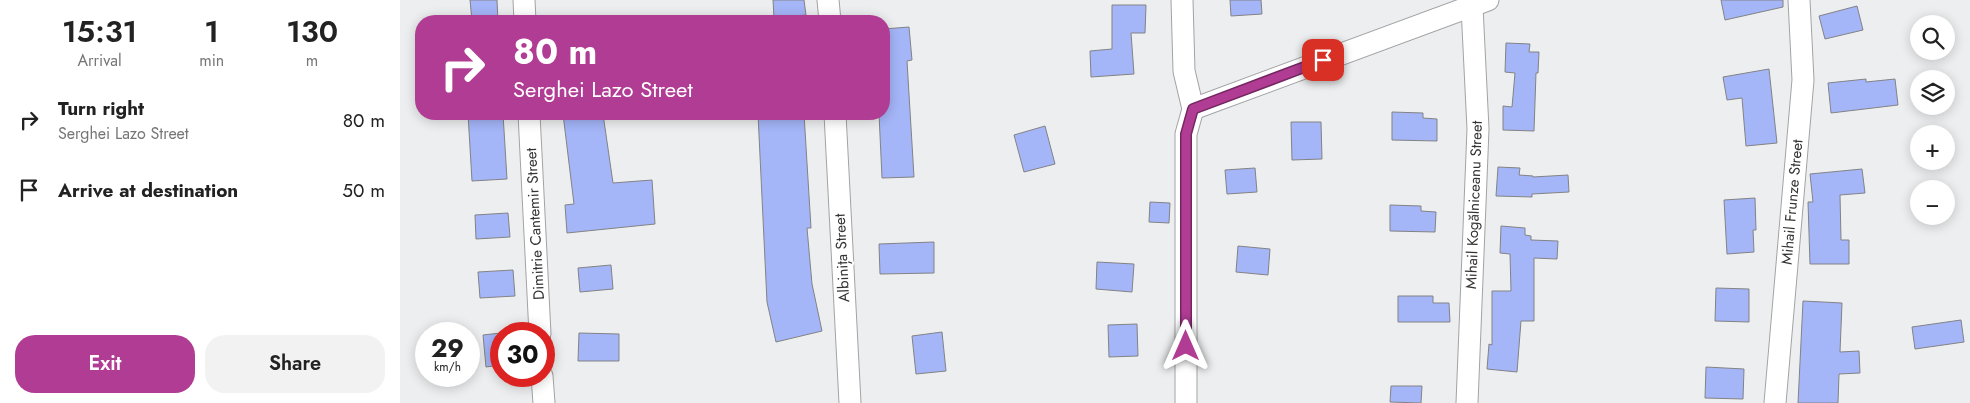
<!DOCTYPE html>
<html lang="en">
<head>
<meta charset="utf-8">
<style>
  :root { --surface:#fff; --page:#f2f2f2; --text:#222; --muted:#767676; --accent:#b13c94 }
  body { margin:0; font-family:Jost,sans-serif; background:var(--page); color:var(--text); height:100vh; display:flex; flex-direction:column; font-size:19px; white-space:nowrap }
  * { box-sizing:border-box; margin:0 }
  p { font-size:16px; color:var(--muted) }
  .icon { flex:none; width:28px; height:28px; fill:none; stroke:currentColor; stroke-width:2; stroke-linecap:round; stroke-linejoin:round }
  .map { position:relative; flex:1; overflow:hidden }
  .sheet { display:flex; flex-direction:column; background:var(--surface); width:400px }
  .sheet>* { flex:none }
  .top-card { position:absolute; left:15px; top:15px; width:475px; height:105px; border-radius:20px; box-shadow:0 2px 12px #0003; background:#b13c94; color:#fff; overflow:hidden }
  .buttons { position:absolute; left:1510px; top:15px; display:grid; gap:10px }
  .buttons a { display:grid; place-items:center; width:45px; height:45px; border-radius:50%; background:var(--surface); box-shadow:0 2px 12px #0003; font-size:25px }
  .speed { position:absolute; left:15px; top:322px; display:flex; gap:10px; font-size:25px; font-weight:700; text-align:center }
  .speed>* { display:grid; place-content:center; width:65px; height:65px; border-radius:50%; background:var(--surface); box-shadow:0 2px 12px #0003; line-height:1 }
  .speed small { font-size:12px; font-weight:400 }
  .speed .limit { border:8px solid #d22; background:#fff; color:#111 }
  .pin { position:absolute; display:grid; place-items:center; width:42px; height:42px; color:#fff; margin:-21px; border-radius:10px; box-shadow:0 2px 8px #0006 }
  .me { position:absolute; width:55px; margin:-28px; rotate:0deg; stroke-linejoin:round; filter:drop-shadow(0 0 4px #0008) }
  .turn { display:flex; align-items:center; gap:18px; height:105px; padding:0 15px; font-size:22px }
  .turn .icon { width:65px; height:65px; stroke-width:2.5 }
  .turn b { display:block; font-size:35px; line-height:42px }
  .eta { display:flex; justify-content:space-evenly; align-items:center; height:85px; text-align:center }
  .eta b { font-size:30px; font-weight:600; line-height:35px }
  .button { display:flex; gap:10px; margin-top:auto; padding:10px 15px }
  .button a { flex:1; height:58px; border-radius:20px; background:var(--accent); color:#fff; font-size:20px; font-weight:600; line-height:58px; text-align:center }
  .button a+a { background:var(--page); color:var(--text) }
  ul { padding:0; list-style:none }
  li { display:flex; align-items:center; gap:15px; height:70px; padding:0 15px }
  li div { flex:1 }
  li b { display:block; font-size:19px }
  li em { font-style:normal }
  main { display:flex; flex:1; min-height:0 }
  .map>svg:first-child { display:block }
</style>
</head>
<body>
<main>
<section class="sheet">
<div class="eta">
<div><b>15:31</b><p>Arrival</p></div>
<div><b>1</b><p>min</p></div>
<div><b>130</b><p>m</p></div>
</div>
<ul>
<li><svg class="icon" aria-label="right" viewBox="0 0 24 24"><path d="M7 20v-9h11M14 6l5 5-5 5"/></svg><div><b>Turn right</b><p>Serghei Lazo Street</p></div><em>80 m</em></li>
<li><svg class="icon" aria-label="arrive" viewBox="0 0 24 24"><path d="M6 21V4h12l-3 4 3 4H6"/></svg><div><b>Arrive at destination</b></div><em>50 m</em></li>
</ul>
<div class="button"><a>Exit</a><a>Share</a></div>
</section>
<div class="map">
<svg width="1570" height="403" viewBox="0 0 1570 403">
  <rect width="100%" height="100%" fill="#edeeef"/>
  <!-- building -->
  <g fill="#a4b5f8" stroke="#838385">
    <path d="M70,0h27l1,21h-26z"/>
    <path d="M373,0h31l2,15 -32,3z"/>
    <path d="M830,0h31l1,14 -31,2z"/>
    <path d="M1321,0h62v7l-58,13z"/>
    <path d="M712,5h34l-1,28h-14l3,41 -43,3 -1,-26 22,-2z"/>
    <path d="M1457,6l6,24 -38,9 -6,-23z"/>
    <path d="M509,27l3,33 -5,1 7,116 -32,1 -3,-64h5v-85z"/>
    <path d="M1106,43l24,1 -1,8h10l-1,21h-2l-2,58 -31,-1v-24l9,1 3,-34 -10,-1z"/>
    <path d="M1369,69l8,74 -31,3 -4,-48 -15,2 -4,-23z"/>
    <path d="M1466,79v3l29,-3 3,26 -67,8 -3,-30z"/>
    <path d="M992,112l31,1v5l14,1v22l-45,-1z"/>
    <path d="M68,114h35l4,65 -35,2z"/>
    <path d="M163,114h40l10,69 39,-3 3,44 -88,9 -2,-28 9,-1z"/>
    <path d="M358,114h46l7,114h-4l5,56 10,47 -46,11 -9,-40z"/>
    <path d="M891,122h30l1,37 -30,1z"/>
    <path d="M645,126l10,38 -31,8 -10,-37z"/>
    <path d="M1098,167l22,1 -1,7 14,1v1l35,-2 1,17 -37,2v3l-36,-1z"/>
    <path d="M855,168l2,24 -30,2 -2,-24z"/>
    <path d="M1462,169l3,24 -25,2 1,45h8v24h-39l-2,-62h5l-3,-28z"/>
    <path d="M1355,198l1,32h-3l1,22 -27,2 -3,-54z"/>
    <path d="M750,202l20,1 -1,20 -20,-1z"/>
    <path d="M990,205l31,1v5l15,1 -1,20 -45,-1z"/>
    <path d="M108,213l2,24 -34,2 -1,-24z"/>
    <path d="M1101,226l24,2v7l6,1v4l27,1 -1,18 -23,-1v63h-13l-4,51 -30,-3 2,-25 3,1v-54h19l-1,-37 -10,-1z"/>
    <path d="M534,242v31l-54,1 -1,-30z"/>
    <path d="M838,246l32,3 -2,26 -32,-3z"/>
    <path d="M697,262l37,2 -2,28 -36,-3z"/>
    <path d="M211,265l2,24 -33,3 -2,-24z"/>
    <path d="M113,270l2,26 -35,2 -2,-26z"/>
    <path d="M1316,288l33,1v33l-34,-1z"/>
    <path d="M998,296h35v7h16l1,19h-52z"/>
    <path d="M1403,301l39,2 -2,49 19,-1 1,22 -21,1 -1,29h-40z"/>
    <path d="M1561,320l3,22 -49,7 -3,-22z"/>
    <path d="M737,324l1,32 -29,1 -1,-32z"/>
    <path d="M542,332l4,39 -30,3 -4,-38z"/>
    <path d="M101,333v32l-15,2 -3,-32z"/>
    <path d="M179,333l40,1v27h-41z"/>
    <path d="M1306,367l38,2 -1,30 -38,-1z"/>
    <path d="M991,386h31l-1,17 -31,-1z"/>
  </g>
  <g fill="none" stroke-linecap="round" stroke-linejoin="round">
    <!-- minor casing -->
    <g stroke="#a2a3a5" stroke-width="23">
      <g id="minor">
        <path d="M124,0l1,21"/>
        <path d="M428,0l2,21"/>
        <path d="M782,0l2,71 9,38 -7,25v269"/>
        <path d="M793,109l295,-109"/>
        <path d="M129,114l11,220"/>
        <path d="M435,114l15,289"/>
        <path d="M142,376l2,27"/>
        <path d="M1067,403l11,-274 -6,-122"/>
        <path d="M1375,403l28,-323 -4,-80"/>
      </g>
    </g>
    <!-- minor -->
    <use href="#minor" stroke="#fff" stroke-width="21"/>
  </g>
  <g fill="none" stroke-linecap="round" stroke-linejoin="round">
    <!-- route casing -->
    <g stroke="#732760" stroke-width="12">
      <path id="route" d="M786,346v-212l7,-25 130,-49"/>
    </g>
    <!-- route -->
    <use href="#route" stroke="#b13c94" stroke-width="9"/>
  </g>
  <g text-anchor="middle" stroke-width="4" stroke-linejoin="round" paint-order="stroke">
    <!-- street labels -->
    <g font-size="15" fill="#343435" stroke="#fff">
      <text transform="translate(1392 202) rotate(-85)" y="5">Mihail Frunze Street</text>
      <text transform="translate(1074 205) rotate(-88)" y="5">Mihail Kogălniceanu Street</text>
      <text transform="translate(135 224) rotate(-93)" y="5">Dimitrie Cantemir Street</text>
      <text transform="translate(442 258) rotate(-93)" y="5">Albinița Street</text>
    </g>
  </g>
</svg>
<div class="buttons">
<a><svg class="icon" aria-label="search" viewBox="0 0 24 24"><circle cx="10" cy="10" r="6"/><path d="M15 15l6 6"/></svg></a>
<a><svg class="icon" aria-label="layers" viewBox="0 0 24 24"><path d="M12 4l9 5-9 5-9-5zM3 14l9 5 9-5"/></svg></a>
<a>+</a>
<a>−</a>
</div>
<div class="speed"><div>29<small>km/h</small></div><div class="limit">30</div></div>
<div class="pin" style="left:923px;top:60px;background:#d93025"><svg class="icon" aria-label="arrive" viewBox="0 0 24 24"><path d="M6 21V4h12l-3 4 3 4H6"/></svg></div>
<svg class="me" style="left:786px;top:346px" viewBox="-20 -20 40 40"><path d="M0-17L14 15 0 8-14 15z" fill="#b13c94" stroke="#fff" stroke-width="4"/></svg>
<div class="top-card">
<div class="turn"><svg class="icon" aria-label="right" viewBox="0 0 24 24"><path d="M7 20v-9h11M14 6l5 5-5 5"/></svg><div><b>80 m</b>Serghei Lazo Street</div></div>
</div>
</div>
</main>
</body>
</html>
